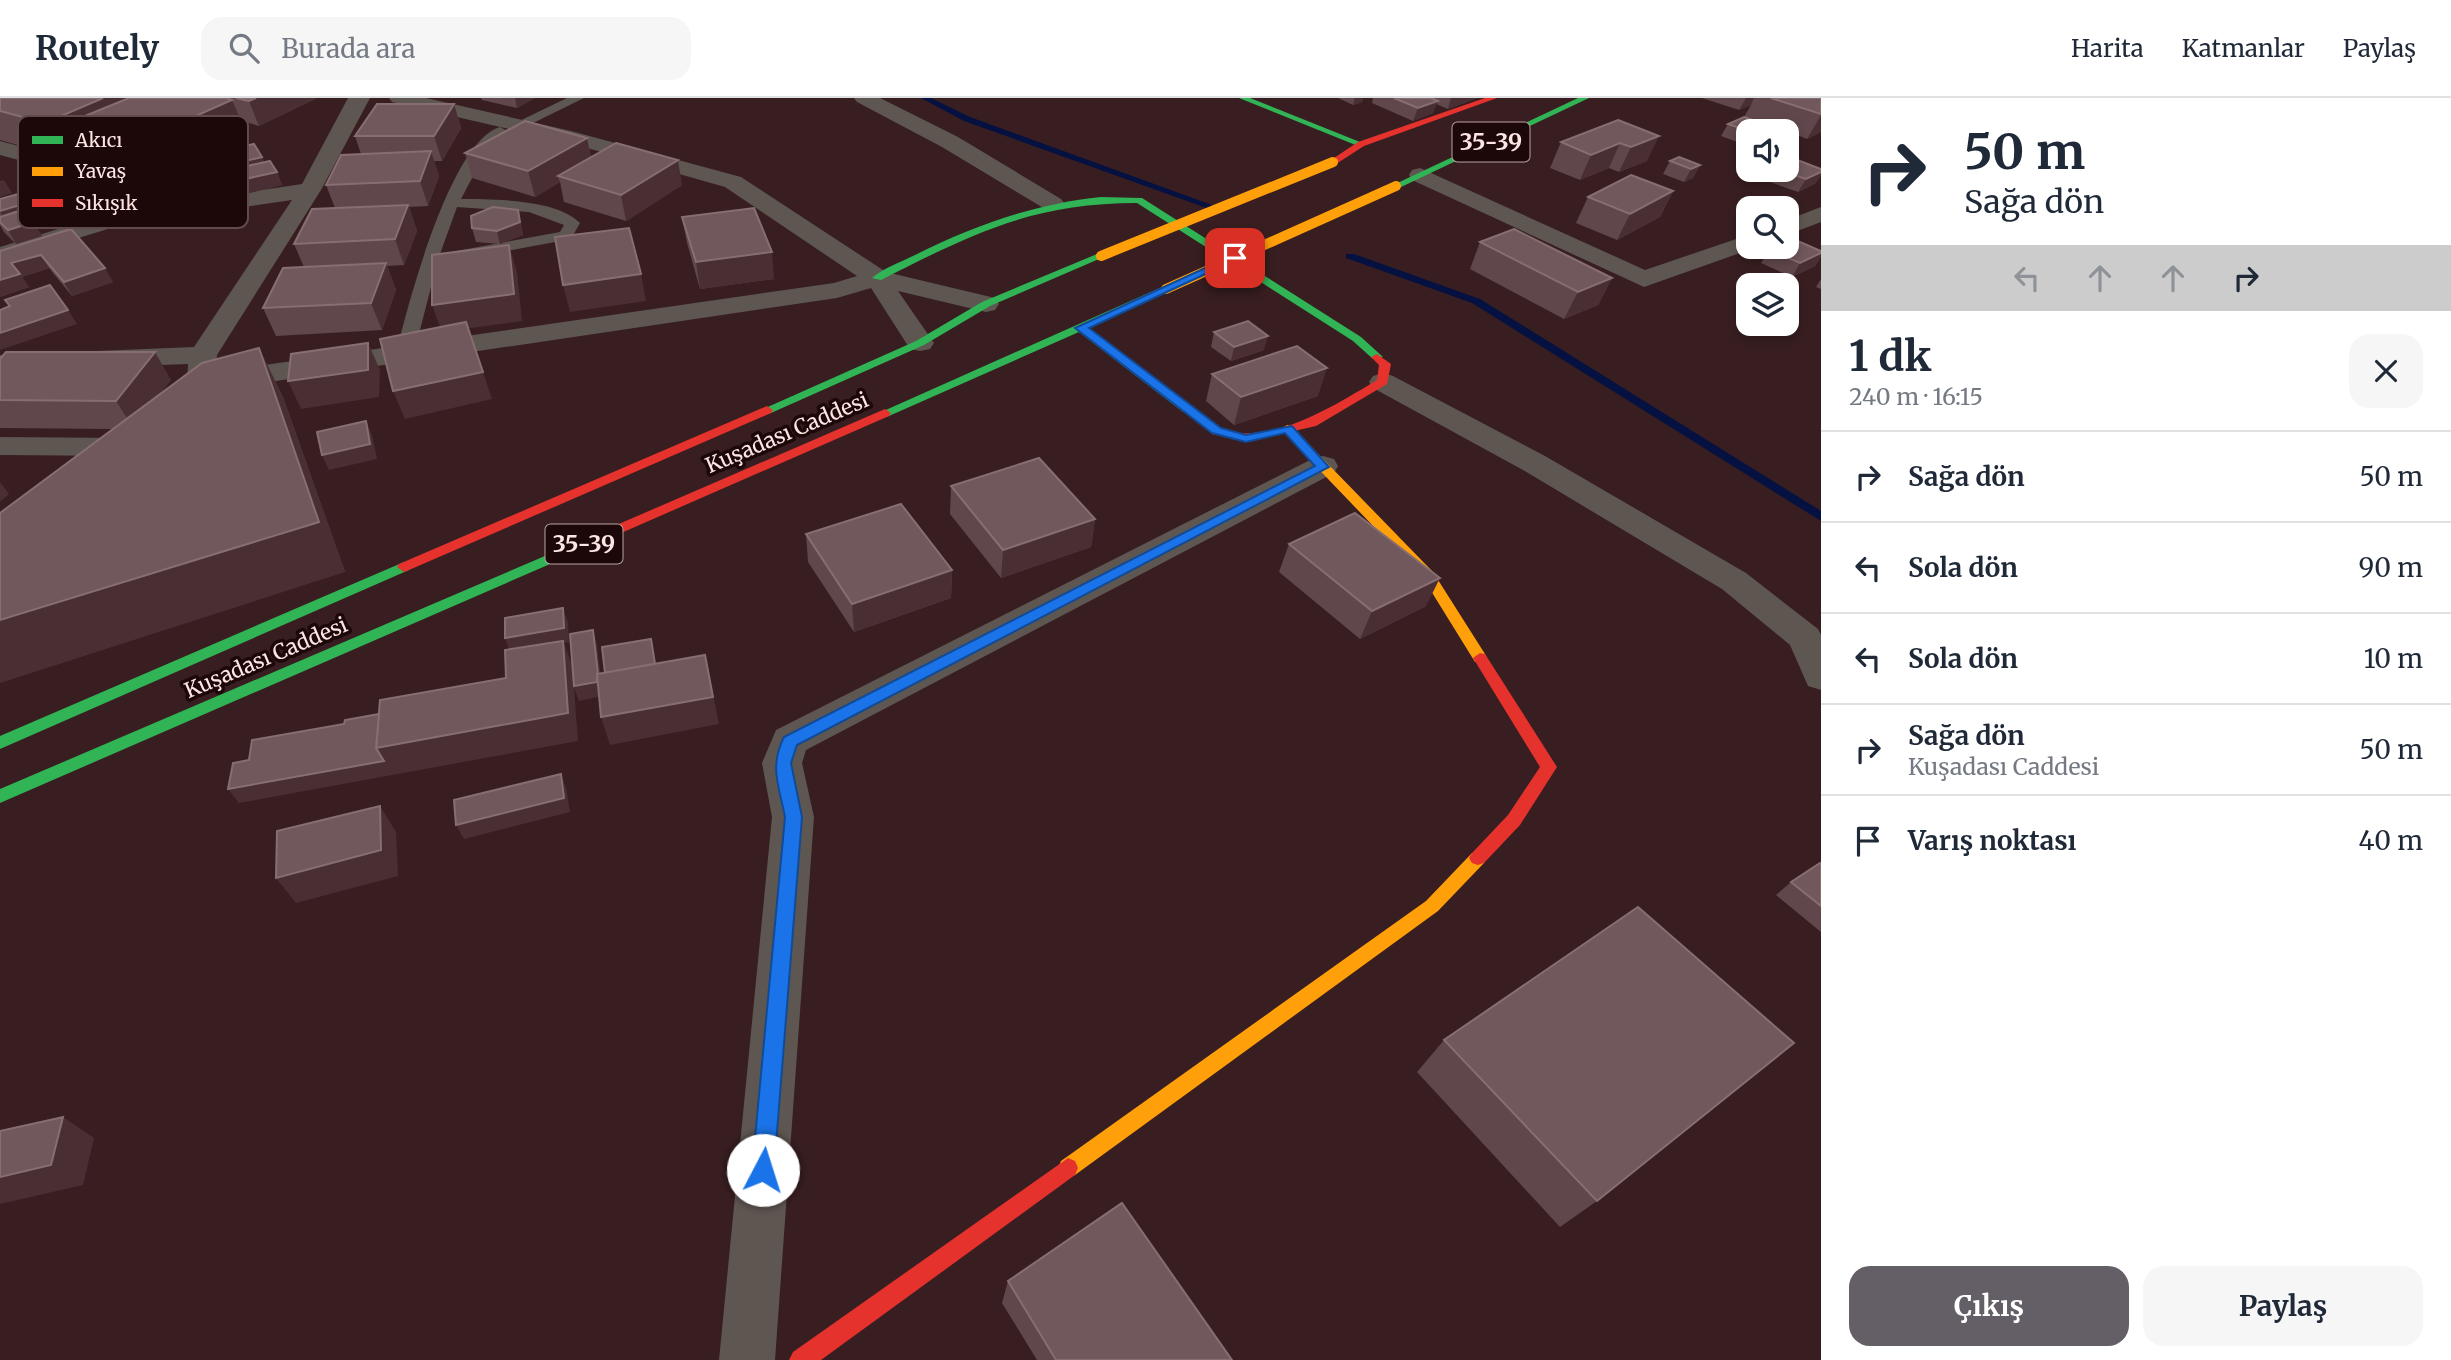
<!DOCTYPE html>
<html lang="tr">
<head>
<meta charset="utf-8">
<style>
  :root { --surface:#fff; --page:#f6f6f7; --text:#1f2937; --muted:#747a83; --line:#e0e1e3; --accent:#645e66 }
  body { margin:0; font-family:Merriweather,serif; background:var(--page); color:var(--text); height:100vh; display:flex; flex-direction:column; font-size:26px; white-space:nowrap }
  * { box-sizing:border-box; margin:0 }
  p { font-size:23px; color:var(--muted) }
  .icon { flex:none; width:38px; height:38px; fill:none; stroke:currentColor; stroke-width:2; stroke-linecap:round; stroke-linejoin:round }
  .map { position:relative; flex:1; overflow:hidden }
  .panel { display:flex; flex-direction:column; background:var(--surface); width:630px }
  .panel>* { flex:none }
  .guide { background:#fff; color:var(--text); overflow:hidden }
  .tools { position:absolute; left:1736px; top:21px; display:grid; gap:14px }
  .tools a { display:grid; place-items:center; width:63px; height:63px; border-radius:14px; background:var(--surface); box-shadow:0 4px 10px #0003; font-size:35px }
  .pin { position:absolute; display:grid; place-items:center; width:60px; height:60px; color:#fff; margin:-30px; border-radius:14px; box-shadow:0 4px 10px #0006 }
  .me { position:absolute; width:77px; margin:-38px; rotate:5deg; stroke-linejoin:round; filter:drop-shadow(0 0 5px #0008) }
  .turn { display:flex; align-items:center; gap:24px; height:147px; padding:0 28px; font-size:32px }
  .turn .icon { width:91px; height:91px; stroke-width:2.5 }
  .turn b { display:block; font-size:49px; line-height:60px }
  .lanes { display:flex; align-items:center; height:66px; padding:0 28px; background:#0003; justify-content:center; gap:35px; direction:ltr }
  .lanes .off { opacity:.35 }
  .round { display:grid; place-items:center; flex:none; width:74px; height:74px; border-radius:21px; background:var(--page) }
  .overview { display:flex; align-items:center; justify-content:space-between; height:119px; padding:0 28px }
  h1 { font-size:42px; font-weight:700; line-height:52px }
  .action { display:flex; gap:14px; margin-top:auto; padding:14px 28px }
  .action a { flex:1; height:80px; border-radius:21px; background:var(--accent); color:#fff; font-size:28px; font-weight:700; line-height:80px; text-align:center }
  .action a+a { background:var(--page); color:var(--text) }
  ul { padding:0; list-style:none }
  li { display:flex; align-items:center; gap:21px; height:91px; padding:0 28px; border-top:2px solid var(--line) }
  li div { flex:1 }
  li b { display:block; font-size:26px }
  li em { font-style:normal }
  header { display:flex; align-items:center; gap:42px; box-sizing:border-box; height:98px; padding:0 35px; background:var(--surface); border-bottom:2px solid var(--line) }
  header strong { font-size:33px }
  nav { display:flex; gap:38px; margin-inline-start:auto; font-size:24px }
  .search { width:490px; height:63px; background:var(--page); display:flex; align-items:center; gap:18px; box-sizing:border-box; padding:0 24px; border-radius:21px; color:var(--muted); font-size:26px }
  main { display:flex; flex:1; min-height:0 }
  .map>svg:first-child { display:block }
</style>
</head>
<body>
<header>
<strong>Routely</strong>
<div class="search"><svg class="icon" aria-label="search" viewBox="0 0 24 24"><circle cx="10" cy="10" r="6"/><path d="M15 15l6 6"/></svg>Burada ara</div>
<nav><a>Harita</a><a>Katmanlar</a><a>Paylaş</a></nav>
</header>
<main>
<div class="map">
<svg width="1821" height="1262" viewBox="0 0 1821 1262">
  <rect width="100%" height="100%" fill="#381e20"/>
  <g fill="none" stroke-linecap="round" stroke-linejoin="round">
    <!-- stream -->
    <g fill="#051141" fill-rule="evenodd">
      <path d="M921,0h10l39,19 253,92 -8,2 -251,-90z"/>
      <path d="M1346,156h8l126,45 341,212v10l-349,-218 -126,-45z"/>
    </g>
    <!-- lane -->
    <g fill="#5e5651" fill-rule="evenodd">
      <path d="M567,0h17l-61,30h-10l-2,-3z"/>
      <path d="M500,29l7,4 -19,17 -27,51c31,0 96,0 119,24l-9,16 -134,25 -23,89 -3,4h-12l-3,-4c12,-48 54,-211 104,-226zM457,109l72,5 35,13 -4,7 -120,22z"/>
    </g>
    <!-- street -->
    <g fill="#5e5651" fill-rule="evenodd">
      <path d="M348,0h22l-49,92 -104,165 -1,17 618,-89 23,-7 -132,-89 -159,-45 -174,-40 -3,-4h37l145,33 170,46 145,95 109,26 4,6 -4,6 -9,2 -88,-21 36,52 -4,6 -10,2 -10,-2 -39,-61 -34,10 -636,94 -10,-3 -4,-6 1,-19 -188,7v-16l194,-8 98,-147 -171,25 -121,37v-15l110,-34 21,-4 -15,-15 -79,-29 -37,-10v-14l53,14 79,29 22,22 148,-22z"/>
      <path d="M854,0h26l78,39 103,62 4,5 -4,5h-16l-103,-62 -85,-45z"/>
      <path d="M1420,70l225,102 103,-35v12h9l-113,40 -232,-107 -3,-5 3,-5z"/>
      <path d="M1821,109v15l-34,13v-15z"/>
      <path d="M1383,275l10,3 152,80 201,117 72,56 3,6v55l-13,-4 -18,-41 -68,-56 -199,-119 -150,-82 -4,-6 4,-6z"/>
      <path d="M0,339l127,1 11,3 4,6 -4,6 -11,3 -127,-1z"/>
      <path d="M1323,358l11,3 4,7 -4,7 -528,277 -4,13 12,54 -39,543h-56l53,-543 -10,-54 14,-33 536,-271z"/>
    </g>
    <!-- fast -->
    <g fill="#30b455" fill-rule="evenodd">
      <path d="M1239,0h11l115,46 -7,2z"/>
      <path d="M1578,0h11l-190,90 -8,-2z"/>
      <path d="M1101,99l41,1 219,139 22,20 -10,2 -20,-18 -216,-138c-105,0 -165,31 -256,77l-9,-2c11,-10 29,-16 43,-23 60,-30 119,-51 186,-58z"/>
      <path d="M1097,156l9,2 -116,50 -66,39 -153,68 -4,1 -6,-4 155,-69 66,-39z"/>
      <path d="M1162,189l9,2 -83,39 103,78v6h-8l-104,-80 -190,84 -4,1 -6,-4z"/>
      <path d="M552,455l7,5 -2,3 -557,242v-14z"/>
      <path d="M404,464l5,2 2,3 -2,3 -409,179v-13z"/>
    </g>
    <!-- slow -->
    <g fill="#ff9f0a" fill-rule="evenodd">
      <path d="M1287,327l4,1 142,146 52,82 2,4 -2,4h-10l-52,-84 -140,-146 -2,-3z"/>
      <path d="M1478,753l6,2 3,5 -3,5 -46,48 -363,264 -7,3 -7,-3 -3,-7 3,-7 365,-260 46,-48z"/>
    </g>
    <!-- jam -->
    <g fill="#e5322d" fill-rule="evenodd">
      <path d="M1485,0h12l-133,48 -28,18 -8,-2 30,-20z"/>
      <path d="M1377,256l14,10 -4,20 -71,42 -70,16 -34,-8 -31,-25 6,-4 4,1c10,7 20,19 31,23 48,18 115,-25 155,-49l2,-15 -8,-8z"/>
      <path d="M767,308l6,4 -2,3 -362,157 -5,2 -7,-5 2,-3z"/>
      <path d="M885,311l6,4 -2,3 -332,145 -5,2 -7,-5 2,-3z"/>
      <path d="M1480,555l5,1 72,113 -37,58 -36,38 -6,2 -6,-2 -3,-5 3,-5 36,-38 32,-48 -67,-109z"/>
      <path d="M1068,1060l7,3 3,7 -3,7 -254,185h-32l4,-8z"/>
    </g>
    <!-- slow-bridge -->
    <g stroke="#ff9f0a" stroke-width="10">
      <path d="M1101,158l232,-94"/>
      <path d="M1166,191l230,-103"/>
    </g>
  </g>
  <!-- wall -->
  <g fill="#60474b">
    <path d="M0,0h317l-58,28 -17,-5 5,13 -105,49 -65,-20 -4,-9 -9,4 -64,-18z"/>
    <path d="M481,0h54l-18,10 -35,-8z"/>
    <path d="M1338,0h25l-1,4 -9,3z"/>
    <path d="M1373,0h104l-29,11 -12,-5 -3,9 -20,8 -41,-18z"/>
    <path d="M1702,0h119v34l-14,7 -20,-8h-39v15l-27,-10 7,-12 16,-7 7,-12 -12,5z"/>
    <path d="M454,6l7,24 -19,33h-8l5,15 -11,30 -19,1 8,24 -13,34 -17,1 9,24 -14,40 -106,6 -13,-28 41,-41 -10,-23 41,-36 -9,-23 35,-31 -6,-18z"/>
    <path d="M1618,22l29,41 -28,11 -10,-4 -29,12 -30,-12 11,-26z"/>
    <path d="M587,40l4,19 91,28 -56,36 -62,-19 -4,-20 -25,15 -63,-19 -7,-25z"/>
    <path d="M220,54l42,5 2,5 13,10 5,13 -40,10z"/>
    <path d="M1748,59v13h39l29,13 -18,9 -59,-21 8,-13z"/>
    <path d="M1670,63l30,4 -7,13 -9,4 -21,-8z"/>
    <path d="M1673,93l-13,26 -43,23 -41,-17 12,-26z"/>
    <path d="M56,96l68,16 -43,13 -18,-16z"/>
    <path d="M0,101l53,11 -24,8 13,18 -26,8 -12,-12 -4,-7z"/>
    <path d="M518,112l5,25 -23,9 -24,-2 -4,-14z"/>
    <path d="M682,119l92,62 -74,10 -13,-46z"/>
    <path d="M71,131l42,53 -41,14 -23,-28 -27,9 7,10 -29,10z"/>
    <path d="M1480,144l132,36 -14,27 -34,14 -94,-50z"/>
    <path d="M1770,152l51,1v5l-6,10 -23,11 -31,-14z"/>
    <path d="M1821,181v10l-5,-2z"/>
    <path d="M1214,234l50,18 -33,11 -20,-14z"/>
    <path d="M259,250l24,49 62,175 -232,-143 -113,-1v-69l171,21 -11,13z"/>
    <path d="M1212,276l106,22 -84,29 -28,-24z"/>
    <path d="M951,388l144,33 -4,28 -90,31 -51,-64z"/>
    <path d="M806,436l146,36 -1,28 -97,34 -46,-70z"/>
    <path d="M1289,446l137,62 -66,33 -81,-67z"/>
    <path d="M1821,766v68l-45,-37 15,-13z"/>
    <path d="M1444,942l153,161 -37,26 -143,-155z"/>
    <path d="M1008,1183l224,79h-195l-35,-57z"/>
  </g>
  <!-- shaded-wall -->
  <g fill="#492f33">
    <path d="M103,0h90l-135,29 15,27 -9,4 -19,-35z"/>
    <path d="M256,0h61l-58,28 -10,-25z"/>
    <path d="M515,0h20l-18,10z"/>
    <path d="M1355,0h8l-1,4 -9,3z"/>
    <path d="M1451,0h26l-29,11z"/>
    <path d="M1746,0h8l-3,7 -12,5z"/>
    <path d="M232,2l15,34 -105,49 -18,-35z"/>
    <path d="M1438,3l-5,12 -20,8 5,-13z"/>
    <path d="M454,6l7,24 -19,33 -8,-25z"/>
    <path d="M1821,17v17l-14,7z"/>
    <path d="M1794,36l-7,13v-9z"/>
    <path d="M1659,38l-12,25 -28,11 12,-25z"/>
    <path d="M587,40l5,25 -34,13 2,6 -25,15 -7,-26z"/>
    <path d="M1620,45l-11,25 -29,12 11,-25z"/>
    <path d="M431,53l8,25 -11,30 -8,-25z"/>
    <path d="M262,59l6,13 -34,8 -6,-13z"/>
    <path d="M678,62l4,25 -56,36 -5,-26z"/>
    <path d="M1700,67l-7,13 -9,4 7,-13z"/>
    <path d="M215,68l13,30 -37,8 -7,-13z"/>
    <path d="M277,74l5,13 -40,10 -6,-14z"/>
    <path d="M1821,74v4l-5,7 -18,9 8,-13z"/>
    <path d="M4,82l8,13 -12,4v-16z"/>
    <path d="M1673,93l-13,26 -43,23 13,-26z"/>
    <path d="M116,98l8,14 -43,13 -8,-13z"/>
    <path d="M46,99l7,13 -45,14 -8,-12v-1z"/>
    <path d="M408,107l9,26 -13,34 -9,-26z"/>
    <path d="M518,112l5,25 -23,9 -3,-13z"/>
    <path d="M34,124l8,14 -26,8 -8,-14z"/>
    <path d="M509,147l8,27 5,49 -80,11 -10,-27z"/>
    <path d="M772,154l2,27 -74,10 -4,-27z"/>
    <path d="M1821,155v3l-6,10 -23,11 8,-14z"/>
    <path d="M41,157l8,13 -27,9 7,10 -29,10v-17l11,-17z"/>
    <path d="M386,165l10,27 -14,40 -11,-27z"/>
    <path d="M105,170l8,14 -41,14 -8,-14z"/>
    <path d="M641,176l5,27 -76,11 -7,-27z"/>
    <path d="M1612,180l-14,27 -34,14 14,-27z"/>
    <path d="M68,212l9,14 -77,26v-17z"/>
    <path d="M1268,238l-4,14 -33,11 3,-14z"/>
    <path d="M368,245l12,27 -1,27 -78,12 -13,-28z"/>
    <path d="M259,250l24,49 62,175 -345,111v-63z"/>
    <path d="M155,254l16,28 -37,49 -18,-28z"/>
    <path d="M1327,270l-9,28 -84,29 7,-28z"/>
    <path d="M483,274l9,27 -87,20 -12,-28z"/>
    <path d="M366,323l6,14 5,24 -48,11 -7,-15z"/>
    <path d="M0,384l9,12 -9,8z"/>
    <path d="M1095,421l-4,28 -90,31 2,-28z"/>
    <path d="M952,472l-1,28 -97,34 -2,-28z"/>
    <path d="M1440,480l-14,28 -66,33 12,-28z"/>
    <path d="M563,510l5,15 1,19 -5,1 9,25 20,-38 4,14 6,52 -24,5 -5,-13 4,53 -339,62 -11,-14 148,-41 192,-35 -58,-61 -5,-14z"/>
    <path d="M705,557l14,69 -109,21 -9,-28z"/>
    <path d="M561,676l5,14 4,24 -106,27 -8,-14z"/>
    <path d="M380,708l16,26 2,44 -102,27 -20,-25z"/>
    <path d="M63,1019l31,21 -11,47 -83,19v-27z"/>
  </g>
  <!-- building -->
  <g fill="#71585c" stroke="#876e71" stroke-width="2">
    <path d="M0,0h103l-58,25 -45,-12z"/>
    <path d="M129,0h97l6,2 -108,48 -66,-21z"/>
    <path d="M236,0h20l-7,3z"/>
    <path d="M1394,0h37l7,3 -20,7z"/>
    <path d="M1771,0h50v16z"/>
    <path d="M377,6h77l-20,32h-79z"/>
    <path d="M1744,19l42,14h-37l-21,-7z"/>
    <path d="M1618,22l41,16 -28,11 -11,-4 -29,12 -30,-13z"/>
    <path d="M525,23l62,17 -59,33 -63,-18z"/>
    <path d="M1787,34l7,2 -7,4z"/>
    <path d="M616,45l62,17 -57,35 -63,-19z"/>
    <path d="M254,46l8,13 -34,8 -8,-13z"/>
    <path d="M431,53l-11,30 -94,4 15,-30z"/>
    <path d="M1787,58l34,13v3l-15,7 -26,-9h7z"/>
    <path d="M1679,59l21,8 -9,4 -21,-8z"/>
    <path d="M270,63l7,11 -41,9 -7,-11z"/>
    <path d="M1631,77l42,16 -43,23 -42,-17z"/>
    <path d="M36,91l10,8 -46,14v-12z"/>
    <path d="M408,107l-13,34 -101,5 18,-35z"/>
    <path d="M493,109l25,3 2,12 -23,9 -25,-3 -1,-12z"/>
    <path d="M754,110l18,44 -76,10 -14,-45z"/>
    <path d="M22,112l12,12 -26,8 -8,-8v-5z"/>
    <path d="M629,130l12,46 -78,11 -8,-48z"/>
    <path d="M71,131l34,39 -41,14 -23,-27 -30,8 9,11 -20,6v-29z"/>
    <path d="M1514,131l98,49 -34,14 -98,-50z"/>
    <path d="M1793,141l28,12v2l-21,10 -30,-13 6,-3h11v-5z"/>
    <path d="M509,147l5,49 -82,11v-50z"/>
    <path d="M386,165l-15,40 -108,5 20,-40z"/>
    <path d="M50,187l18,25 -68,23v-23l10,-4 -5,-6z"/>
    <path d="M1248,223l20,15 -34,11 -20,-15z"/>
    <path d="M466,224l17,50 -90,19 -13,-52z"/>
    <path d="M368,245v27l-80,11 3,-27z"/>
    <path d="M1297,248l30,22 -86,29 -29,-23z"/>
    <path d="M259,250l60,174 -319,98v-107l202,-150z"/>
    <path d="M6,254h149l-39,49 -116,-1v-41z"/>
    <path d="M366,323l4,23 -48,11 -5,-23z"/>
    <path d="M1039,360l56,61 -92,31 -52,-64z"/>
    <path d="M901,406l51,66 -100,34 -46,-70z"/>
    <path d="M1355,415l85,65 -68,33 -83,-67z"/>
    <path d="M563,510l1,20 -59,10v-20z"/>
    <path d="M593,532l5,44h-1v8l-23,4 -4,-52z"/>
    <path d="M651,541l4,25 -50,9 -3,-26z"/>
    <path d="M563,543l5,72 -192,35 4,-48 126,-22 -1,-28z"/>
    <path d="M705,557l8,42 -112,20 -4,-43z"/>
    <path d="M379,616l-3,34 8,13 -156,28 5,-26 16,-3 3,-20 92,-16 1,-4z"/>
    <path d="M561,676l3,24 -108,27 -2,-25z"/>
    <path d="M380,708l1,44 -105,28 1,-47z"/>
    <path d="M1820,765l1,1v42l-30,-24z"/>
    <path d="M1638,809l156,136 -197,158 -153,-161z"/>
    <path d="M63,1019l-12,48 -51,12v-46z"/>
    <path d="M1122,1105l110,157h-176l-48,-79z"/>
  </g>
  <!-- route -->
  <path fill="#1a73e8" stroke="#114b97" stroke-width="2" d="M1231,158l9,2 -151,70 132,100 25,7 46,-9 37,41 -532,278 -6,18 11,54 -28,353 -4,7 -7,3 -7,-3 -4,-7 33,-353c-6,-31 -16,-50 -1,-80l531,-271 -30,-33 -39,9 -34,-9 -137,-105z"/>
  <g text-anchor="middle" stroke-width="7" stroke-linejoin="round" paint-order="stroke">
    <!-- far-street labels -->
    <g font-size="21" fill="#fee4e3" stroke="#1c0808">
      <text transform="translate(787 335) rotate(-23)" y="7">Kuşadası Caddesi</text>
      <text transform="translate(266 560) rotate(-23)" y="7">Kuşadası Caddesi</text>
    </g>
    <!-- shield labels -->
    <g fill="#1c0808" stroke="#baa2a1" stroke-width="2">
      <rect x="1452.5" y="24.5" width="77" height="39" rx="5"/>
      <rect x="545.5" y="426.5" width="77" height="39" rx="5"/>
    </g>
    <g font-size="23" font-weight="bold" fill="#fee4e3">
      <text x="1491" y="52">35-39</text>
      <text x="584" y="454">35-39</text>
    </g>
  </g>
  <!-- legend -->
  <rect x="18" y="18" width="230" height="112" rx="10" fill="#1c0808" stroke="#604a4a" stroke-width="2"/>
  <rect x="32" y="38" width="31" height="8" fill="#30b455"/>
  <rect x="32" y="69" width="31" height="9" fill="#ff9f0a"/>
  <rect x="32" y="101" width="31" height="8" fill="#e5322d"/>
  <g font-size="19" fill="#fee4e3">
    <text x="75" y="49">Akıcı</text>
    <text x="75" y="80">Yavaş</text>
    <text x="75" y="112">Sıkışık</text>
  </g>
</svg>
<div class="tools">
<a><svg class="icon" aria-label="sound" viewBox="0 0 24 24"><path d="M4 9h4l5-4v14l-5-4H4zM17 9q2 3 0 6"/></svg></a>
<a><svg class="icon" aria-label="search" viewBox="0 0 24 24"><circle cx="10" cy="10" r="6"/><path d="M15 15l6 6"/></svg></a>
<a><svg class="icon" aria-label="layers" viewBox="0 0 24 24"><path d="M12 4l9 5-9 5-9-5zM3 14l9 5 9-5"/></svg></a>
</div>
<div class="pin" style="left:1235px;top:160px;background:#d93025"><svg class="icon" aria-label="arrive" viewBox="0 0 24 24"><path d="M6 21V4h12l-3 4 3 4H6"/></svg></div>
<svg class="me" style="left:763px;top:1072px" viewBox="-20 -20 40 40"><circle r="19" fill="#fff"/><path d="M0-13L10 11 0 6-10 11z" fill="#1a73e8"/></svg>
</div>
<section class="panel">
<div class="guide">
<div class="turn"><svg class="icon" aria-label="right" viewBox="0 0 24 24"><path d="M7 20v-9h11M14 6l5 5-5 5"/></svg><div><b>50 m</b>Sağa dön</div></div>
<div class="lanes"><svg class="icon off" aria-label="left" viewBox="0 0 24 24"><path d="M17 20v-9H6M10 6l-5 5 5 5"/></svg><svg class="icon off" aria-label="ahead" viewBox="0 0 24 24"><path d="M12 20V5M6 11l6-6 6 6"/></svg><svg class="icon off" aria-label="ahead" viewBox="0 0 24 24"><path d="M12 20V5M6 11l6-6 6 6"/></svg><svg class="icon" aria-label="right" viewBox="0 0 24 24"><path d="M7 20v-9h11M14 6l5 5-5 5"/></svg></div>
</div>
<div class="overview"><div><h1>1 dk</h1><p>240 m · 16:15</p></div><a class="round"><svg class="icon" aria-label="close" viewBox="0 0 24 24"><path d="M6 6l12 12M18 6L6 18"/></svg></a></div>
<ul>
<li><svg class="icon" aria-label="right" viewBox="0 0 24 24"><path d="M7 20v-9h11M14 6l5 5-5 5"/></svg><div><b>Sağa dön</b></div><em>50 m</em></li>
<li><svg class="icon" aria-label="left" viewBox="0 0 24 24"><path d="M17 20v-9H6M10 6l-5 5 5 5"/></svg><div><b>Sola dön</b></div><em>90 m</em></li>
<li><svg class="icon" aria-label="left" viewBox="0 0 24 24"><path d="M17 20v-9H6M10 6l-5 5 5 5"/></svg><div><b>Sola dön</b></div><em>10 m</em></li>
<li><svg class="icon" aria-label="right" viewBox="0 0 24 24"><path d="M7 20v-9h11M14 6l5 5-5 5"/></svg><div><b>Sağa dön</b><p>Kuşadası Caddesi</p></div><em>50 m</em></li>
<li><svg class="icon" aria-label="arrive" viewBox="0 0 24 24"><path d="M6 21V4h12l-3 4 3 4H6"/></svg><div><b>Varış noktası</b></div><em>40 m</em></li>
</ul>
<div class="action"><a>Çıkış</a><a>Paylaş</a></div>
</section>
</main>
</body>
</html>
